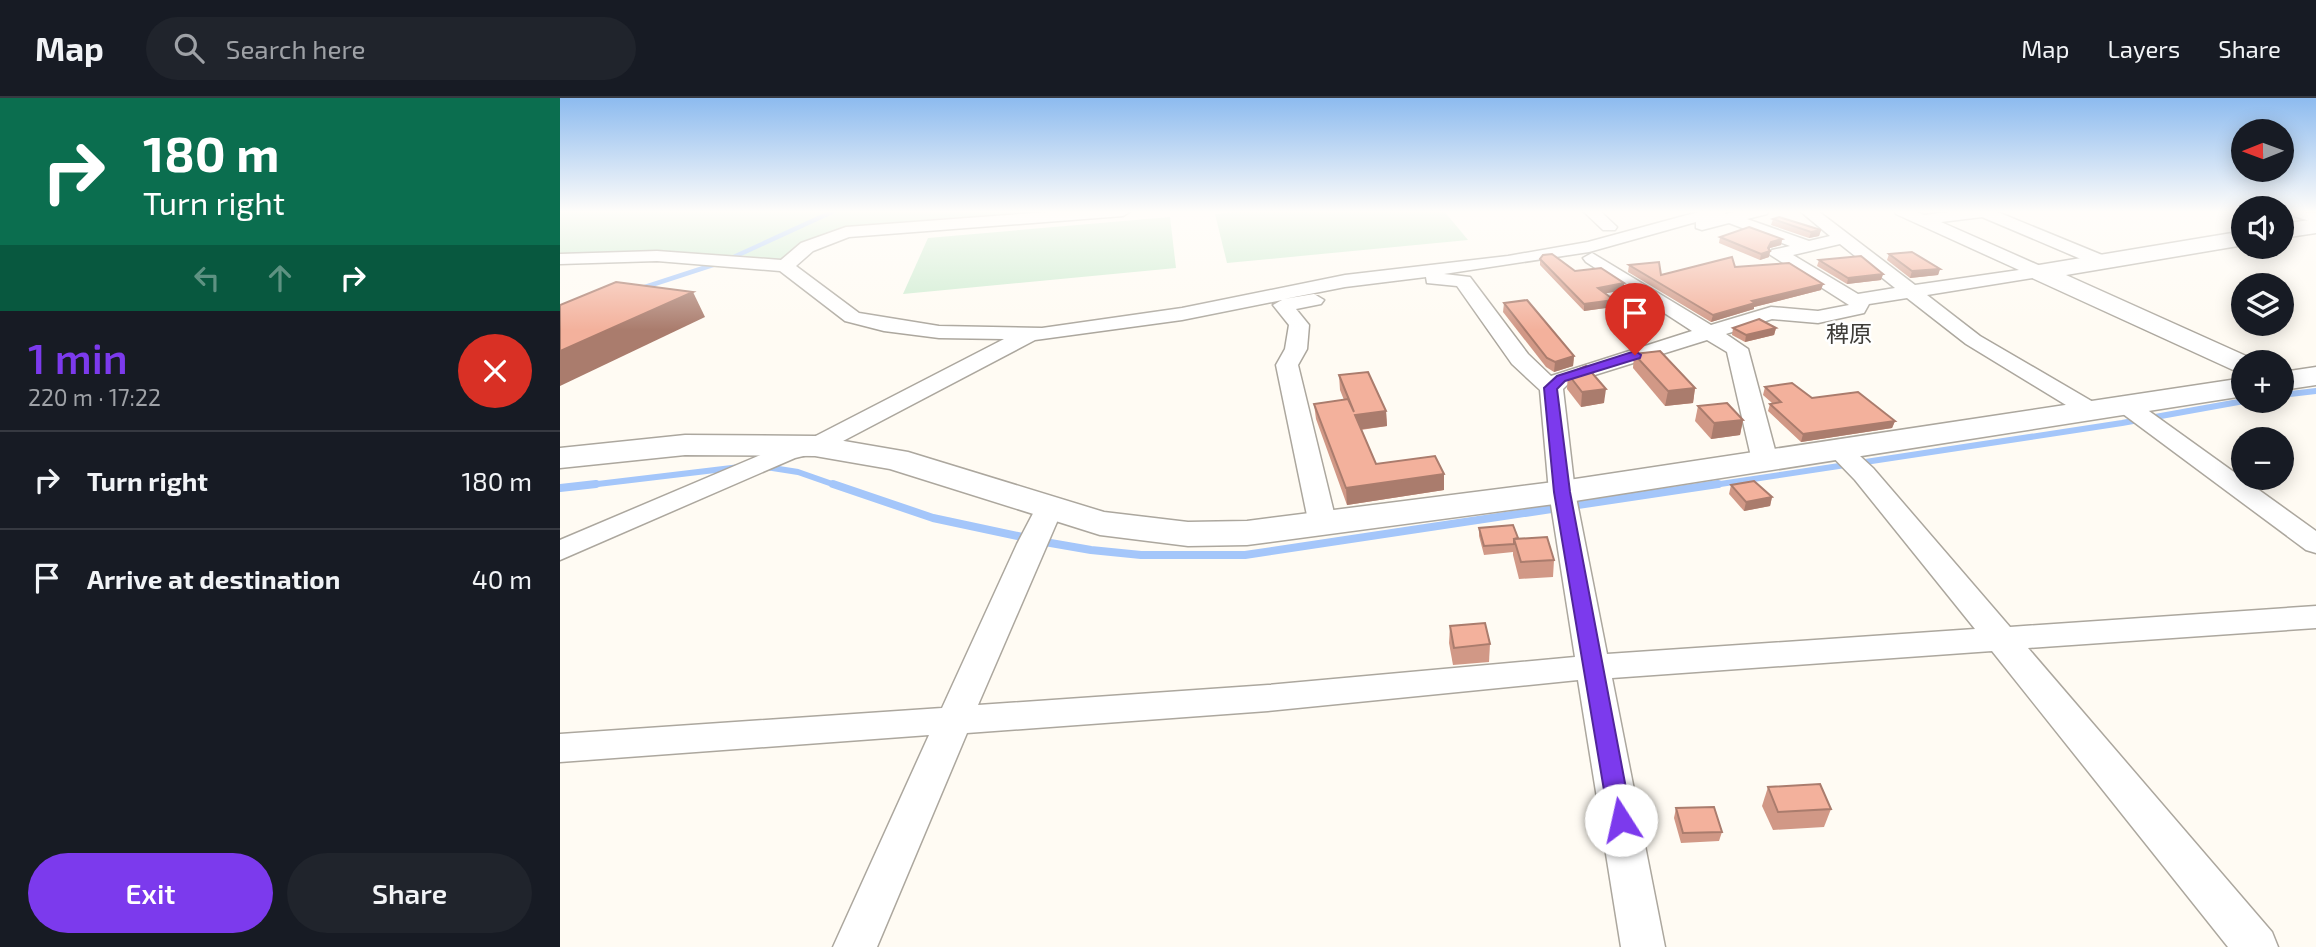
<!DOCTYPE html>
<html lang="en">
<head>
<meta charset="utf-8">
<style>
  :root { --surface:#171b24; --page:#20242c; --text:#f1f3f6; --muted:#9ea1a6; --line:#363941; --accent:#7c3aed }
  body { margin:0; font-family:"Exo 2","Noto Sans JP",sans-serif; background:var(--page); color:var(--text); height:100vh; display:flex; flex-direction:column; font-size:26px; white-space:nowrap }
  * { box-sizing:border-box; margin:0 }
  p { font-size:23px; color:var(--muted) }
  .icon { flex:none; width:38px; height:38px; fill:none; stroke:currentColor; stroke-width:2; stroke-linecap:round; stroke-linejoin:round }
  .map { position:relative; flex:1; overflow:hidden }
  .sheet { display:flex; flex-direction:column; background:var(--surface); width:560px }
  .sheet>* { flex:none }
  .banner { background:#0b6e4f; color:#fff; overflow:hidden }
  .needle { width:46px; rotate:269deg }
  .tools { position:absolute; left:1671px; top:21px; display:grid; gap:14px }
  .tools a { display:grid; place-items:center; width:63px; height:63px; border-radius:50%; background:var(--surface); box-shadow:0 4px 18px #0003; font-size:35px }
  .pin { position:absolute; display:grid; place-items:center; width:60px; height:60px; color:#fff; margin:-72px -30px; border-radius:50% 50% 50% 0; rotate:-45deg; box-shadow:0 0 7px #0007 }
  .pin .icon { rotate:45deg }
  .me { position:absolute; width:77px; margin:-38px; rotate:350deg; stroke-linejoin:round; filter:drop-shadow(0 0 5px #0008) }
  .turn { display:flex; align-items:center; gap:24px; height:147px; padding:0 28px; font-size:32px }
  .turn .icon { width:91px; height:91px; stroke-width:2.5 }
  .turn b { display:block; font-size:49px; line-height:60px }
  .lanes { display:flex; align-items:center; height:66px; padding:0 28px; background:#0003; justify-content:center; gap:35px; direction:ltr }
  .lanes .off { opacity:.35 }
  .round { display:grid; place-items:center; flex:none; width:74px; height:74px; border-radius:37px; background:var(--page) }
  .overview { display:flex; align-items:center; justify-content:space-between; height:119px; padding:0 28px }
  h1 { font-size:42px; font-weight:600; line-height:52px; color:var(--accent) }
  .primary-button { display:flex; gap:14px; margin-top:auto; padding:14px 28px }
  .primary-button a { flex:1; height:80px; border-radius:42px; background:var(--accent); color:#fff; font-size:28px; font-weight:600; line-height:80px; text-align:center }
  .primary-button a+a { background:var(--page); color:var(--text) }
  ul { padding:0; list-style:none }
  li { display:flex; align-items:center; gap:21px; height:98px; padding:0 28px; border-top:2px solid var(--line) }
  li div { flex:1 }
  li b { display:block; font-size:26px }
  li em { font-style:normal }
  header { display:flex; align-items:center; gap:42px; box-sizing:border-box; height:98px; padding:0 35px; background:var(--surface); border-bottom:2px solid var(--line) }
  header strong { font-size:33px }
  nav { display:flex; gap:38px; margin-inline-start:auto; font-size:24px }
  .search { width:490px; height:63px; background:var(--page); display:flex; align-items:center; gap:18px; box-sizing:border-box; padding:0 24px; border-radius:38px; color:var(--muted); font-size:26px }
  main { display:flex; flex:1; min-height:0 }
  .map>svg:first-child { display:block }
</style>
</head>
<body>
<header>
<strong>Map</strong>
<div class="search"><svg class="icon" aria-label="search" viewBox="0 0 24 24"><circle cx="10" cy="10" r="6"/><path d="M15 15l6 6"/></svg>Search here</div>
<nav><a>Map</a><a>Layers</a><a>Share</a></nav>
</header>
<main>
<section class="sheet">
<div class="banner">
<div class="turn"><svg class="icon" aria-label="right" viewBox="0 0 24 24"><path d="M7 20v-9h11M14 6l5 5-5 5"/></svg><div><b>180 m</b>Turn right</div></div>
<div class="lanes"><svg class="icon off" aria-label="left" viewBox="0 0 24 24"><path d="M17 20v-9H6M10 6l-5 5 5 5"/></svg><svg class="icon off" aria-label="ahead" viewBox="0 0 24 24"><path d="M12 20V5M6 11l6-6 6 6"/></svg><svg class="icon" aria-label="right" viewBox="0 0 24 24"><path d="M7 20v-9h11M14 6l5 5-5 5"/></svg></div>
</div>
<div class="overview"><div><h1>1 min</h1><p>220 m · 17:22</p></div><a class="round" style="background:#d93025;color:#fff"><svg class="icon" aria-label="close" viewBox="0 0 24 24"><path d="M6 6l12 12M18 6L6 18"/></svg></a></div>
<ul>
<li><svg class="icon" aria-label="right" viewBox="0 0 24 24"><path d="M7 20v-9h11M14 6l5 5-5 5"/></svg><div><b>Turn right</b></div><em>180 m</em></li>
<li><svg class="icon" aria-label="arrive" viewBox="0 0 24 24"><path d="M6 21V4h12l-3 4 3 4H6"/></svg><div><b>Arrive at destination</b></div><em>40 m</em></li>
</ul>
<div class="primary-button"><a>Exit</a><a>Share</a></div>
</section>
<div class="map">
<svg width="1756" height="849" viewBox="0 0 1756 849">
  <rect width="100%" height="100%" fill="#fffbf3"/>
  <!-- green -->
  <g fill="#cdecd0">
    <path d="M0,113h569l-283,21 -76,33 -210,-10z"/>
    <path d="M686,113h198l24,29 -241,23 -12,-49z"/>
    <path d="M610,119l6,51 -273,26 25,-56z"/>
  </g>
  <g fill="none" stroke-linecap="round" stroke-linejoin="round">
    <!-- stream-far2 -->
    <path stroke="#a4c6fa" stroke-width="4.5" d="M82,190l83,-27 109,-50"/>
    <!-- stream-far1 -->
    <g stroke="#a4c6fa" stroke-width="6">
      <path d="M1722,297l34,-4"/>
      <path d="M206,369l32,5 40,14"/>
      <path d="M21,388l159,-19"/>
      <path d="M1147,388l415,-63 122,-22"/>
    </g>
    <!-- stream -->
    <g stroke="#a4c6fa" stroke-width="8">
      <path d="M273,386l100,34 94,20"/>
      <path d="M0,390l36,-4"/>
      <path d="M479,443l52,9 50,5h104l473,-71"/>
    </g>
    <!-- street casing -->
    <g stroke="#aca79e" stroke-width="3">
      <g id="street">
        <path d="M501,113h70l-8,5 -274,21 -36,14 -17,15 63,47 80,13 103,2 140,-20 163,-33 163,-19 80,-14 114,-31h25l-2,3 16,-3h28l-2,3 -20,5 62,22 21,-5 -30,-25h18l97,74 104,-15 -123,-56 -2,-3h21l9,4 32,-4h39l112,46 3,4 -3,4h-12l-113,-48 -41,5 104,46 3,4 -9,5 -112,18 53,41 120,70 4,5 -4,5h-16l-118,-72 -59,-46 -38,6 -5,9 -46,10 -46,-4 -46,15 22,15 30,112 -4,5 -9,3 -9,-3 -4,-5 -25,-109 -20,-12 -138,43 -6,6 12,103 32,162 368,-25 -120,-149 -30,-31 4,-5 9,-3 9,3 26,24 137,159 306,-21v22l-288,20 244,284 6,15h-50l-236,-296 -380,27 53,269h-44l-43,-267 -310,31 -301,22 -90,214h-44l96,-212 -369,27v-28l382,-26 75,-164 22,-42 10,-2 10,2 4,6 -85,197 290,-20 307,-28 -26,-165 -9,-102 -28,-26 -55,-78 -30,-3 -1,-6 -81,10 -61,12 30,-5 10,6 -3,4 -25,5 13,16 -2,24 -9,16 39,160 -4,6 -10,2 -10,-2 -4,-6 -33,-160 9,-16 4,-24 -16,-20 9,-5 -100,20 -147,20 -211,111 -29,7 -235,102v-20l217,-92 29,-7 198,-102 -65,-1 -55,-7 -39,-10 -65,-50 -123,-10 -97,3v-10l97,-3 124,9 20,-17 45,-16zM1136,124v6l6,2 27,-7 61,23 -18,4 -3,4 80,51 -31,6 -47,-4 -60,18 -119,-72 -9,5 3,4 106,69 -141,45 -23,-22 -58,-77 -26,-3 145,-22zM1280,146l55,44 -37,6 -65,-39z"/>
        <path d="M1023,113h17l17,16 -2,3h-12z"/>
        <path d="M1725,113l31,2v10l-29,-9z"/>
        <path d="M1567,301l8,2 181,130v22l-10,-3 -187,-139 -4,-5 4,-5z"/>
      </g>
    </g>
    <!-- secondary casing -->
    <g stroke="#aca79e" stroke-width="3">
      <g id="secondary">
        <path d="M1756,121v14l-34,5v-14z"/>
        <path d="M1684,133v14l-178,30 189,85 1,2h-12v13l-214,-98 -3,-5 3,-5 9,-2z"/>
        <path d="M1756,269v18l-34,5v-18z"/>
        <path d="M1684,280v18l-682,107 -315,42 -59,1 -88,-11 -210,-66 -75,-13 -130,-1 -125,13v-20l125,-13 130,1 93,16 196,60 84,10 59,-1 315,-40z"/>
      </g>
    </g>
    <!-- street -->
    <use href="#street" fill="#fff" fill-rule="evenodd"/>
    <!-- secondary -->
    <use href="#secondary" fill="#fff" fill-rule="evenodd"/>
  </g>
  <!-- wall -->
  <g fill="#d19886">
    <path d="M1213,121l48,11 -2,6 -10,2 -38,-13z"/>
    <path d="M1160,139l62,2 -1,6 -11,3 -1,9 -9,3 -41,-17z"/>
    <path d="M1329,156l51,15 -2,6 -28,3 -23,-18z"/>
    <path d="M980,161l35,12 49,19 -19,3 9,7 -1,7 -29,4 -44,-46z"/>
    <path d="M1259,162l64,14 -2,6 -34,4 -30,-18z"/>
    <path d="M1069,167l32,10 74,-8 88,17 -2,6 -67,17v2l-43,13 -83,-50z"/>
    <path d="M944,205l70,53 -1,10 -19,6 -8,-5 -43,-55z"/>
    <path d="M1173,230h43l-2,7 -29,7 -13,-7z"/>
    <path d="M1074,256l61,34 -2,15 -28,3 -32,-38z"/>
    <path d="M1008,276l36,29 -23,4 -14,-18z"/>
    <path d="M779,277l47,36 1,15 -26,4 15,34 68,26 -97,15 -31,-86 -2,-15 30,-4 -4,-10z"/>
    <path d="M1205,289l47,11 83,23 -3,7 -91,14 -33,-31 2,-7 2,-1 -9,-8z"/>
    <path d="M1138,308l45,14 -3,15 -29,4 -16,-18z"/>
    <path d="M1171,387l41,12 -2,9 -26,5 -15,-17z"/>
    <path d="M919,430l39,10 36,22 -1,17 -34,2 -6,-24v-3l-29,3 -5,-19z"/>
    <path d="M890,528l40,18 -1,18 -36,3 -4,-22z"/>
    <path d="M1208,689l63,22 -7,18 -51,3 -11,-24z"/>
    <path d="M1116,710l46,24 -3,9 -38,2 -7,-25z"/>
  </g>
  <!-- shaded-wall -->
  <g fill="#aa7c6d">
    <path d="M1261,132l-2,6 -10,2 2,-6z"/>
    <path d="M1222,141l-1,6 -11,3 -2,4 2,-1 -1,6 -9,3 1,-6 7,-6 3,-6z"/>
    <path d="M1380,171l-2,6 -28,3 2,-7z"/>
    <path d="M1323,176l-2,6 -34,4 1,-6z"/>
    <path d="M1064,185v7l-27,5 1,-7z"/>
    <path d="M1263,186l-2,6 -67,17v2l-43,13 2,-7 39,-14z"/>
    <path d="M133,194l12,25 -145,69v-35z"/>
    <path d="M1054,202l-1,7 -29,4v-7z"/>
    <path d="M1216,230l-2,7 -29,7 1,-7z"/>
    <path d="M1014,258l-1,10 -19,6 1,-10z"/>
    <path d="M1135,290l-2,15 -28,3 3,-15z"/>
    <path d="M1046,291l-2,14 -23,4 1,-15z"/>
    <path d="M826,313l1,15 -31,4 -1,-15z"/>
    <path d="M1183,322l-3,15 -29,4 3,-16z"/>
    <path d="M1335,323l-3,7 -91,14 2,-8z"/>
    <path d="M884,376v16l-97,15 -1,-17z"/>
    <path d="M1212,399l-2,9 -26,5 2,-9z"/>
  </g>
  <!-- building -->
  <g fill="#f3b19c" stroke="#aa7c6d" stroke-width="2">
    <path d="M1219,119l42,13 -10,2 -38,-13z"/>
    <path d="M1189,129l33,12 -11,3 -3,6 2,3 -9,3 -41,-17z"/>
    <path d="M1352,154l28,17 -28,2 -23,-17z"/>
    <path d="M992,156l23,17 26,-3 23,15 -26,5 16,12 -30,4 -44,-45 3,-4z"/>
    <path d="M1301,158l22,18 -35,4 -29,-18z"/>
    <path d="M1172,159l3,10 54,-4 34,21 -71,17 3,2 -42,12 -84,-50 30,-3 2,13z"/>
    <path d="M56,184l77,10 -133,59v-46z"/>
    <path d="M967,202l47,56 -19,6 -8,-4 -43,-55z"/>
    <path d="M1199,221l17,9 -30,7 -13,-7z"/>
    <path d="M1100,253l35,37 -27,3 -34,-37z"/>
    <path d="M1026,268l20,23 -24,3 -14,-18z"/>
    <path d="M808,274l18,39 -31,4 21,49 59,-8 9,18 -98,14 -32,-84 34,-5 6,13 -15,-37z"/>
    <path d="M1232,285l20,15 46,-6 37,29 -92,13 -33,-30 11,-2 -16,-15z"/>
    <path d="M1167,305l16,17 -29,3 -16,-17z"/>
    <path d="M1194,383l18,16 -26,5 -15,-17z"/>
    <path d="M953,427l5,13 -4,1v5l-30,2 -5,-18z"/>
    <path d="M987,439l7,23 -33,2 -7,-23z"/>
    <path d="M925,525l5,21 -36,4 -4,-22z"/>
    <path d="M1260,686l11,25 -53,3 -10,-25z"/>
    <path d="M1154,709l8,25 -39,1 -7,-25z"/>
  </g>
  <!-- sky -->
  <linearGradient id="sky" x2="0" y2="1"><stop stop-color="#8dbbef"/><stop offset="0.49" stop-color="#fffdfa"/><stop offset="1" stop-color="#fffdfa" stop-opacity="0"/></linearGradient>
  <rect width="1756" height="232" fill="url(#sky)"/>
  <!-- route -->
  <path fill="#7c3aed" stroke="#51269a" stroke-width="2" d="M1075,253l6,4 -1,3 -75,23 -8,8 13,103 62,328 -3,6 -8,3 -8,-3 -4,-6 -55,-328 -10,-104 13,-12z"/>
  <g text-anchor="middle" stroke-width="5" stroke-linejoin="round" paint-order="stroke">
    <!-- far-quarter labels -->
    <g font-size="23" fill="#3e3c38" stroke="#fff">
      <text x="1289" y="244">稗原</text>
    </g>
  </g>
</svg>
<div class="tools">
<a><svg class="needle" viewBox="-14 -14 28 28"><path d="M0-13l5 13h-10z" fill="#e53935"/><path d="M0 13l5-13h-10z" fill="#9ea1a6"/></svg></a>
<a><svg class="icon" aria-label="sound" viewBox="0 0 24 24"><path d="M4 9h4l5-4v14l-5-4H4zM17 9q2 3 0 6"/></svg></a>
<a><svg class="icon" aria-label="layers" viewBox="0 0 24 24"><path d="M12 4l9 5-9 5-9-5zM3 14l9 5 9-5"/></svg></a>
<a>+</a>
<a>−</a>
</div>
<div class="pin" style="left:1075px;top:257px;background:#d93025"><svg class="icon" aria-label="arrive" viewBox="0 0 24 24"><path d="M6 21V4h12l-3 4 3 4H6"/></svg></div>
<svg class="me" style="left:1061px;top:722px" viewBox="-20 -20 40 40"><circle r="19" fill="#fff"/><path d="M0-13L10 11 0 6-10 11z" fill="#7c3aed"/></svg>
</div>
</main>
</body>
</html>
